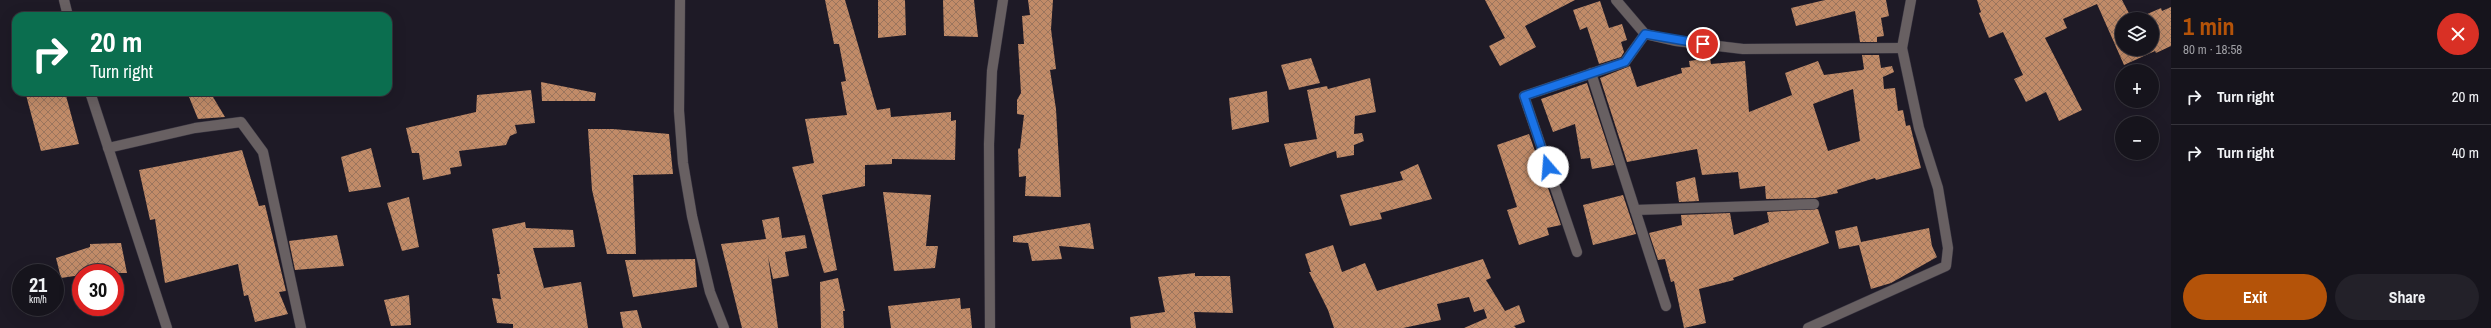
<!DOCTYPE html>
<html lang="en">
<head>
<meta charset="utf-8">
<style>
  :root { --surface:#16141c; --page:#232129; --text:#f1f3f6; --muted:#9e9ea3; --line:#35333b; --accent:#b45309 }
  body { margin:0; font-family:"Archivo Narrow",sans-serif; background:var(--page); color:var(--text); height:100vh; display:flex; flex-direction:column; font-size:15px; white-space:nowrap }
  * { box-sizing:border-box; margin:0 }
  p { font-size:13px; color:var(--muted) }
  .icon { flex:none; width:22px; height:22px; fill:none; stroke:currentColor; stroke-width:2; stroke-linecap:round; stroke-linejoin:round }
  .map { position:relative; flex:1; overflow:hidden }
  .panel { display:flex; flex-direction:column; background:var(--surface); width:320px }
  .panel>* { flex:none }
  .banner { position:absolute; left:12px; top:12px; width:380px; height:84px; border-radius:12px; box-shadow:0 4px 16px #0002,0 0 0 1px var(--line); background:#0b6e4f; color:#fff; overflow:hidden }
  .controls { position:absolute; left:2115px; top:12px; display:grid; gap:8px }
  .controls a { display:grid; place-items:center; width:44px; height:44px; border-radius:50%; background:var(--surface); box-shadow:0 4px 16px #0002,0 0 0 1px var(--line); font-size:20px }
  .speed { position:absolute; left:12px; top:264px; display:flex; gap:8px; font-size:20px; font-weight:700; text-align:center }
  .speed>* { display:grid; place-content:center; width:52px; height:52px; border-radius:50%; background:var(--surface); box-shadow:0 4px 16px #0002,0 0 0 1px var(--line); line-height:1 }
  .speed small { font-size:10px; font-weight:400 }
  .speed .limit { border:6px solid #d22; background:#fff; color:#111 }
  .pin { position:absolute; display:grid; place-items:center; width:34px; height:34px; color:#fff; margin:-17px; border:2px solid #fff; border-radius:50%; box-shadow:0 1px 4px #0007 }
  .me { position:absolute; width:44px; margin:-22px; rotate:342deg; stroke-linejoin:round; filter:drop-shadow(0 0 3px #0008) }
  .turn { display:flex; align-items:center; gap:14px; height:84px; padding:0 12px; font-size:18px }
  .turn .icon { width:52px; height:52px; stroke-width:2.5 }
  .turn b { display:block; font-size:28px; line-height:34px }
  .round { display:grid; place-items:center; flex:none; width:42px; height:42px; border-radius:21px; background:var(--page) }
  .head { display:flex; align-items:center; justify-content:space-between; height:68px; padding:0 12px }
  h1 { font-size:24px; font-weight:700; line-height:30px; color:var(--accent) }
  .button { display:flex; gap:8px; margin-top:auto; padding:8px 12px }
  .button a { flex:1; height:46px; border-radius:24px; background:var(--accent); color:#fff; font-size:16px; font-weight:700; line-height:46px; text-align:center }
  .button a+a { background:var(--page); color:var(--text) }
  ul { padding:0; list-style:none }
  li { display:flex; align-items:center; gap:12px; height:56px; padding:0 12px; border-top:1px solid var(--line) }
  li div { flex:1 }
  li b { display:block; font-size:15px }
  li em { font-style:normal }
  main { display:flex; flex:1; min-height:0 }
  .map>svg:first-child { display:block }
</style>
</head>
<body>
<main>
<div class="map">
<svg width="2171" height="328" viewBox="0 0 2171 328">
  <defs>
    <pattern id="building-cross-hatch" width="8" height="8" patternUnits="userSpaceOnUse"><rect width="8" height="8" fill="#c18b68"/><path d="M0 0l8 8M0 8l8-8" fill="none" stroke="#9b755d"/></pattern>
  </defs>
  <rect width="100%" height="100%" fill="#1e1a26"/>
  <!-- building -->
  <g fill="url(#building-cross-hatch)" fill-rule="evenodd">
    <path d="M825,0h20l32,110 13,-2 1,9 60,-5v9l5,-1 -1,40 -63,-1v5l-27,1v21l-43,9 15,75 -13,3 -32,-106 22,-4 -9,-44 42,-4 -6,-33 5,-1 -7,-37h-5z"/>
    <path d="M878,0h27l1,35 -28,3z"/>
    <path d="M943,0h31l4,37 -34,-1z"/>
    <path d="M1028,0h25l-2,29 5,40 -6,1 6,39 5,88 -36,-1 1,-20 -7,1 -1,-28 2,-1 4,-33 -7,-1v-14l4,-7 -3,-49h6l-2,-28 8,-1z"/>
    <path d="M1485,0h90l-50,26 11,21 -36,19 -11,-20 16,-8z"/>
    <path d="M1825,0h61l3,16 -8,2 3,18 -7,1v5h-17l-5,-31 -59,15 -5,-18z"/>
    <path d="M1977,0h145l10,19h-10v30h30v-30h-16l25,-11 1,3 9,-4v39l-15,7 -1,-2 -31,14 -27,-61 -34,15 4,9 -22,10 37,72 -23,11 -13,-29 -20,10 -12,-23 9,-4 -20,-43 -14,6 -10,-25 2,-1z"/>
    <path d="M1600,1l9,27 13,-4 5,16 -6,2 3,10 -3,5 -22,7 -12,-37 -7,3 -7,-20z"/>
    <path d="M1862,55h17l2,13 11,-2 2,6 -11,5 1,12 11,-1 3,23 5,-1 3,16 4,-1 11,43 -45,12 -1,-2 -38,12 1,3 -23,5 -49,1 -1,-13 -25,3 -2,-17 -36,3 -5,-26 -70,13 -27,-84 30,-12 7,21 45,-14 -1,-5 9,-1 -1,-6 21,-3 1,6 34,-3 4,51 43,-17 -7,-22 33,-12 6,14 38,-5 2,-1zM1853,89l7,52 -32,10 -15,-47z"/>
    <path d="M1311,58l9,25 -31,7 -8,-25z"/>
    <path d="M1370,78l6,34 -21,4 -1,18 8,-1 2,8 -10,4v10l-17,3 -1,-7 -46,16 -6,-23 33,-5 -10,-49 20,-4 1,3z"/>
    <path d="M541,82l55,11 -1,8h-53z"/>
    <path d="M1587,83l27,82 -22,4 -2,-11 -9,1 -6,-35 -22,8 -12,-33z"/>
    <path d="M531,90l4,33 -20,2 2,8 -7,3 -4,9 -47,6 3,15 -12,2 1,6 -28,6 -4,-27h-7l-6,-25 70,-16 1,-17z"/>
    <path d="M1267,91l2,31 -37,8 -3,-32z"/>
    <path d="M39,92h26l14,52 -38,7 -15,-56z"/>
    <path d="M187,92h23l15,25 -27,2z"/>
    <path d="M588,129h25l56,5 4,40 -40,1 3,79h-29l-15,-64z"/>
    <path d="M1529,134l32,91 -14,3 2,7 -30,10 -12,-35 10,-3 -20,-62z"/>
    <path d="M371,148l10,39 -32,5 -8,-35z"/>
    <path d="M242,150l17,56 6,-1 21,86 -7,1 9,22 -33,8 -7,-27 -4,1 -6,-32 -73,19 -10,-64 -5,1 -11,-50z"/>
    <path d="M1418,164l14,35 -52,14 2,6 -32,7 -10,-31 63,-15 -3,-8z"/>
    <path d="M1695,177l4,24 -20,1 -3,-20z"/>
    <path d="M883,192l48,3 -5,51h12l-3,22 -41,3z"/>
    <path d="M1623,195l13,39 -43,11 -10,-40z"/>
    <path d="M409,197l10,50 -17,4 -15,-48z"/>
    <path d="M1818,209l11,34 -96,35 1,2 -35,9 7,34 -22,5 -10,-47 -3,1 -6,-23 -7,1 -9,-27 33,-8 -1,-10 49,-2 4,22 35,-13 -2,-10z"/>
    <path d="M779,217l3,21 23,-3 2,13 -22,4 4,24 -16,3 -5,-23 10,72h-36l-21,-84 45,-5 -4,-19z"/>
    <path d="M525,222l1,6 47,2 2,17 -42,1 11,40 37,-6 7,46h-75v-4l-16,-1 -5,-25 9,1 -4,-25h3l-8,-45z"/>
    <path d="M1090,223l4,26 -35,-3 3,13 -30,2 -4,-18 -15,-1v-6z"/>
    <path d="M1857,226l4,16 68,-14 3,18 5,11 -46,26 -20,6 -12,-44 -20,4 -4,-18z"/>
    <path d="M337,235l7,31 -49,4 -6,-29z"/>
    <path d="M121,243l6,30h-46v2l-20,3 -5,-20 34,-11v-3z"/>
    <path d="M1333,245l9,27 23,-9 12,28 106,-32 8,19 -5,2 19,31 14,-6 6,17 -11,4 2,2h-52l23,-10 -3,-9 -10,3 -5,-15 -32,7 4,16 -38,8h-69l-6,-18 -19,-38h2l-6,-18z"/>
    <path d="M695,259l2,28 -64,10 -8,-37z"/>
    <path d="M1195,273v3h35l3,37 -39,-1 2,16h-65l-1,-11 35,-5 -7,-35z"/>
    <path d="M838,278l7,33h-2l1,17h-23l-1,-46z"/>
    <path d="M409,295l2,30 -20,1 -7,-26z"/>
    <path d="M960,298l1,11 9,-1 2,20h-81l-3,-22z"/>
    <path d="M637,310l5,18h-19l-3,-16z"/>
  </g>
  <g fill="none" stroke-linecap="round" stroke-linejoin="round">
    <!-- minor casing -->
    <g stroke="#393541" stroke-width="11">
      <g id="minor">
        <path d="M64,0l4,16"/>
        <path d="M680,0l-1,111 4,52 9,53 18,76 14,36"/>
        <path d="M1616,0l29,34 31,7 67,8 159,-1"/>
        <path d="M1591,73l75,233"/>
        <path d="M90,92l77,236"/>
        <path d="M108,148l87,-20 46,-6 22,30 38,176"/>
        <path d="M1635,210l179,-6"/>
        <path d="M1577,252l-53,-156 101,-34 20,-28"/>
        <path d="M990,328l-1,-184 3,-73 11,-71"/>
        <path d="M1808,328l138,-62 2,-18 -10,-60 -19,-60 -17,-80 9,-48"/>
      </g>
    </g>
    <!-- minor -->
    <use href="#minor" stroke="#686062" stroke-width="10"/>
  </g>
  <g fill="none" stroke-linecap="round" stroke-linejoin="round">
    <!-- route casing -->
    <g stroke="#114b97" stroke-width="10">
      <path id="route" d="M1548,167l-24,-71 101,-34 20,-28 58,10"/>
    </g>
    <!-- route -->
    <use href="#route" stroke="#1a73e8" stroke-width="7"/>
  </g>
</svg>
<div class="controls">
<a><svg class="icon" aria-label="layers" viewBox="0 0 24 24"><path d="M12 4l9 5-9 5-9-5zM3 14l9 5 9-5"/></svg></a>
<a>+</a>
<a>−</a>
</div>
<div class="speed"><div>21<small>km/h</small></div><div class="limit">30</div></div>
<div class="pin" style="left:1703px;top:44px;background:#d93025"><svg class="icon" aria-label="arrive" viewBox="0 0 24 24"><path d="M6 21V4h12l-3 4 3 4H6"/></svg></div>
<svg class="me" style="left:1548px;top:167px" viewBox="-20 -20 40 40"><circle r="19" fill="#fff"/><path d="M0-13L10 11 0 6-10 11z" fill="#1a73e8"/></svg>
<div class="banner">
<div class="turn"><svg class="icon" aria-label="right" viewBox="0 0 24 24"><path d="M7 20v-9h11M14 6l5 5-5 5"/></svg><div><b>20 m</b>Turn right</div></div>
</div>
</div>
<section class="panel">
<div class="head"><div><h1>1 min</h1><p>80 m · 18:58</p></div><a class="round" style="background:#d93025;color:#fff"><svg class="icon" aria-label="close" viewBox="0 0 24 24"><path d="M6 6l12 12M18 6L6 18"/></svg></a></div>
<ul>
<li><svg class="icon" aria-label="right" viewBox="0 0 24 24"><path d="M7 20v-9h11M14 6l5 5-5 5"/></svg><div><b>Turn right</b></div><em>20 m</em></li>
<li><svg class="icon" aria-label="right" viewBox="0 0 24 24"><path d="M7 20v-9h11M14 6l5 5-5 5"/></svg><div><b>Turn right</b></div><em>40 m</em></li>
</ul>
<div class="button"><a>Exit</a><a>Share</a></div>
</section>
</main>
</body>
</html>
